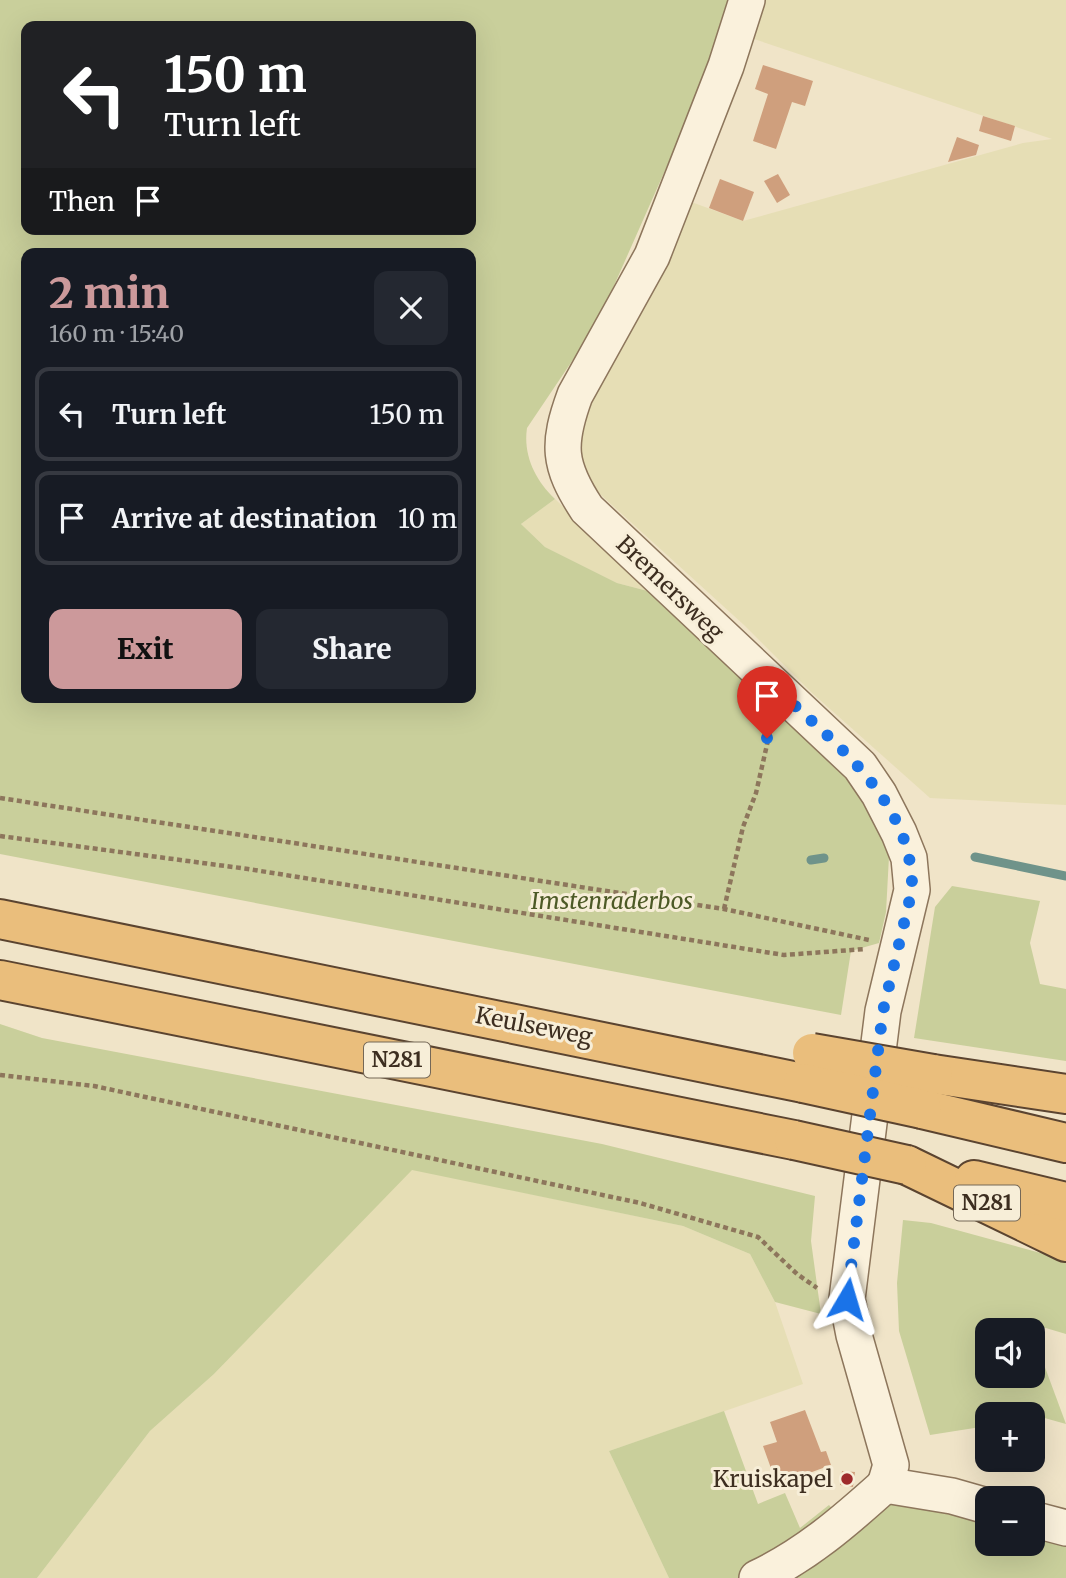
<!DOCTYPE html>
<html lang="en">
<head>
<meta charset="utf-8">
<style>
  :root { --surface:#171b24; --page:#242831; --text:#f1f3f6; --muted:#9ea1a6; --line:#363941; --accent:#cc999b }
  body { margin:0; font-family:Merriweather,serif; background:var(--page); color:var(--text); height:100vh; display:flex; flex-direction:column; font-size:26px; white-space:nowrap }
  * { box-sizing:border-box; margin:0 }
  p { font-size:23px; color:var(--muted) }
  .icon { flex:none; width:38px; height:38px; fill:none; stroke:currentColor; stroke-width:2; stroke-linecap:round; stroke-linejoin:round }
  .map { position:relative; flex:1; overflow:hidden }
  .drawer { position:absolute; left:21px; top:248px; width:455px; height:455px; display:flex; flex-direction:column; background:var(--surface); border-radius:14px; box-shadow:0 7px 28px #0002 }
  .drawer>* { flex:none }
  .banner { position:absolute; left:21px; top:21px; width:455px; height:214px; border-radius:14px; box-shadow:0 7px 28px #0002; background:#202124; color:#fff; overflow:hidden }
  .buttons { position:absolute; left:975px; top:1318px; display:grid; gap:14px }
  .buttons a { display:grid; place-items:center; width:70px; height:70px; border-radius:14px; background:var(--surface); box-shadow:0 7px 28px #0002; font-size:35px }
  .pin { position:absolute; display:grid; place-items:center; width:60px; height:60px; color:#fff; margin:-72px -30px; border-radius:50% 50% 50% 0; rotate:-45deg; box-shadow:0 0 7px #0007 }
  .pin .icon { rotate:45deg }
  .me { position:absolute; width:77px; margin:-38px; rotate:7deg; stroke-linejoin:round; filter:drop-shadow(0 0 5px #0008) }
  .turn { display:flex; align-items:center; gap:24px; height:147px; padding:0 28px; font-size:32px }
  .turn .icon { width:91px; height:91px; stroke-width:2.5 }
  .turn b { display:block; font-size:49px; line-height:60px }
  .then { display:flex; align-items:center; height:66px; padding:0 28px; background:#0003; gap:14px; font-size:26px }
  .round { display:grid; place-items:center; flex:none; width:74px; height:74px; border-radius:14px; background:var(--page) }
  .summary { display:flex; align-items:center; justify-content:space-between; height:119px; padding:0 28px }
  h1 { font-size:42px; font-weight:800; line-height:52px; color:var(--accent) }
  .button { display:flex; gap:14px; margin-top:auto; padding:14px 28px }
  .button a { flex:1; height:80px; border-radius:14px; background:var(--accent); color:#111; font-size:28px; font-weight:800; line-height:80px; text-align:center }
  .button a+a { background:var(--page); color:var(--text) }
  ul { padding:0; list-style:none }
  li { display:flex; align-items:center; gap:21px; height:94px; margin:0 14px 10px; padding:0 14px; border:4px solid var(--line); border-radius:14px }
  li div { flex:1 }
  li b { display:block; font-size:26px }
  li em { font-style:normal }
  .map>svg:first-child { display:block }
</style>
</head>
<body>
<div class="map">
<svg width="1066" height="1578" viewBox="0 0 1066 1578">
  <rect width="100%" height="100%" fill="#f0e4c8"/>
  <!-- farmland -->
  <g fill="#e6deb5">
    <path d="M755,0h311v805l-136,-7 -119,-106 -67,-67 -165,-150 -4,-15 14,-78 97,-182 57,21 280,-78 29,-4 -307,-103z"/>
    <path d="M555,499l76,73 28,22 -42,-11 -72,-36 -24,-23z"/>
    <path d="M412,1169l271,57 67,28 25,48 28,82 -194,67 60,127h-632l113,-147 64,-57z"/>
  </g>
  <!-- green -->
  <g fill="#c9cf9b" fill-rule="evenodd">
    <path d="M0,0h738l-9,26 -132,298 -70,104c-4,27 8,52 28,71l-34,25 24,23 72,36 42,11 183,167 48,77 -4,74 -7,31 -28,8 -10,64 -841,-161zM26,26h445v203h-445zM26,254h445v444h-445z"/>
    <path d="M952,886l88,15 -10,42 10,41 26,5v72l-152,-23 21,-131z"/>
    <path d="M0,1024l42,14 560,106 213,52 -4,45 10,73 -46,-12 -25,-48 -67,-28 -271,-56 -198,204 -64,57 -113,147h-37z"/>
    <path d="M903,1220l28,3 135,37v74l-37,-11 2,7h-44v46h45l1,-41 33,89 -25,-7 -8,1 -1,-4h-45v12l-57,9 -31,-104 -2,-48z"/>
    <path d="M724,1411l34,93 27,-11 15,35 29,-23 20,22 36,-27 102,12v32h45l1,-21 33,10v45h-397l-60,-127z"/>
  </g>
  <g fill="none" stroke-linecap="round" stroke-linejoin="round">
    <!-- stream -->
    <g stroke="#6f938a" stroke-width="9">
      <path d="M975,857l91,19"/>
      <path d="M811,860l13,-2"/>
    </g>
  </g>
  <!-- building -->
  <g fill="#cf9f7d">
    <path d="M763,65l50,16 -8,25 -13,-4 -16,47 -23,-8 15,-47 -13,-5z"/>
    <path d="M983,116l32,10 -4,15 -32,-10z"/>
    <path d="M957,137l22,8 -3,10 -28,7z"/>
    <path d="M778,174l12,21 -13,8 -13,-22z"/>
    <path d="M720,179l34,13 -11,29 -34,-13z"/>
    <path d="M805,1410l16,42 5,-1 5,14 -54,20 -14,-39 14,-4 -7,-20z"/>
    <path d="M842,1471l13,1 -2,15 -13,-2z"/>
  </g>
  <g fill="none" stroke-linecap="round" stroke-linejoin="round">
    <!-- minor casing -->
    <g stroke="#8d765c" stroke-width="38">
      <g id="minor">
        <path d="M747,0l-21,66 -74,190 -77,139c-18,49 -17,70 12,114l273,257 19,28 20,39 10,25 3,32 -29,121 -36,288 7,36 37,130 -6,20"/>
        <path d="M885,1485l67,11 35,10"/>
        <path d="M1032,1519l34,9"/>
        <path d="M757,1578c49,-23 88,-57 128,-93"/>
      </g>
    </g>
    <!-- trunk casing -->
    <g stroke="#5b4430" stroke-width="42">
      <g id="trunk">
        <path d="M0,919l803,164"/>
        <path d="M0,980l794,160"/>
        <path d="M933,1074l133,20"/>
        <path d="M922,1109l144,34"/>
        <path d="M907,1165l159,77"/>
        <path d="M974,1180l92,22"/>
      </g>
    </g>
    <!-- path -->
    <g stroke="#8d765c" stroke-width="4.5" stroke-dasharray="5 3.5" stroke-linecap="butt">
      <path d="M0,798l724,111 145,31"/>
      <path d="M0,836l248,33 536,86 82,-6"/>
      <path d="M724,909l19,-82 13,-34 15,-66"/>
      <path d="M0,1075l94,11 546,117 118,34 39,37 20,14"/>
    </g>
    <!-- minor -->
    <use href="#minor" stroke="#faf1dc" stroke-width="35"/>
    <!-- trunk -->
    <use href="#trunk" stroke="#eabe7c" stroke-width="38"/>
    <!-- trunk-bridge casing -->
    <g stroke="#5b4430" stroke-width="42" stroke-linecap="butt">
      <g id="trunk-bridge">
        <path d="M812,1053l121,21"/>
        <path d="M803,1083l119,26"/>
        <path d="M794,1140l113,25"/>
      </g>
    </g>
    <!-- trunk-bridge -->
    <use href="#trunk-bridge" stroke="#eabe7c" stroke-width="38"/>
  </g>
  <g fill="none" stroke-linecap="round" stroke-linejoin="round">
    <!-- route -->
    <path stroke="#1a73e8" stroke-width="12" stroke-dasharray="0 21.6" d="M767,738l15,-44c57,52 132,111 130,196l-29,121 -36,288"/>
  </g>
  <!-- markers -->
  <circle fill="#9e2a2b" stroke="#f7eed8" stroke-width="2.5" cx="847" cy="1479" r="7"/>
  <g text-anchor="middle" stroke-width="6" stroke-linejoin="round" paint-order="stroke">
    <!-- shield labels -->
    <g fill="#f7eed8" stroke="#756857" stroke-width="2">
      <rect x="364" y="1042.5" width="66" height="35" rx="5"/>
      <rect x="954" y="1185.5" width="66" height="35" rx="5"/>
    </g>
    <g font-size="21" font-weight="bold" fill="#3d2e20">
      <text x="397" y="1067">N281</text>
      <text x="987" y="1210">N281</text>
    </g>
    <!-- street labels -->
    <g font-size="23" fill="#3d2e20" stroke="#f7eed8">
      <text transform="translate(670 588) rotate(44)" y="8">Bremersweg</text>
      <text transform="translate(534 1026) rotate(11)" y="8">Keulseweg</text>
    </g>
    <!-- park labels -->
    <g font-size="23" font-style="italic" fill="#4d5a26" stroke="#f7eed8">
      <text x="612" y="909">Imstenraderbos</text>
    </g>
    <!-- poi labels -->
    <g font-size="23" fill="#3d2e20" stroke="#f7eed8" text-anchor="end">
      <text x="833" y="1487">Kruiskapel</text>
    </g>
  </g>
</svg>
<div class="buttons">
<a><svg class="icon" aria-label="sound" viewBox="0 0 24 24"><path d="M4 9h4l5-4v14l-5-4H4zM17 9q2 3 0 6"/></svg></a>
<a>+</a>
<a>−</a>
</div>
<div class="pin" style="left:767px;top:738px;background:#d93025"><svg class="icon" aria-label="arrive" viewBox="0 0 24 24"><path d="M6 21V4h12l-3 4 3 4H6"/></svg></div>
<svg class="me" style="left:847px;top:1299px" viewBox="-20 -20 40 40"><path d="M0-17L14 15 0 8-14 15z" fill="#1a73e8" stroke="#fff" stroke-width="4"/></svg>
<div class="banner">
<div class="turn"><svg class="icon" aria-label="left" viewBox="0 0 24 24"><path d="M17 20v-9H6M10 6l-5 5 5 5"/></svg><div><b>150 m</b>Turn left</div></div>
<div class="then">Then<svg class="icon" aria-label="arrive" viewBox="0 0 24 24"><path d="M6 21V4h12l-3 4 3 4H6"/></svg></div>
</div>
<section class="drawer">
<div class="summary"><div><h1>2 min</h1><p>160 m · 15:40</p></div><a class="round"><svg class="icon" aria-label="close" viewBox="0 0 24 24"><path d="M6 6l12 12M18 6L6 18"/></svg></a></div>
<ul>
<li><svg class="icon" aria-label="left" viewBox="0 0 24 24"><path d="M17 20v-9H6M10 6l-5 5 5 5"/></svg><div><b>Turn left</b></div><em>150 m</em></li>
<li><svg class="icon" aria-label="arrive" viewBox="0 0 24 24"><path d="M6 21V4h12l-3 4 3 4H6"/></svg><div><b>Arrive at destination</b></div><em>10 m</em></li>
</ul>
<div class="button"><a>Exit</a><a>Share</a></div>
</section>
</div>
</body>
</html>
